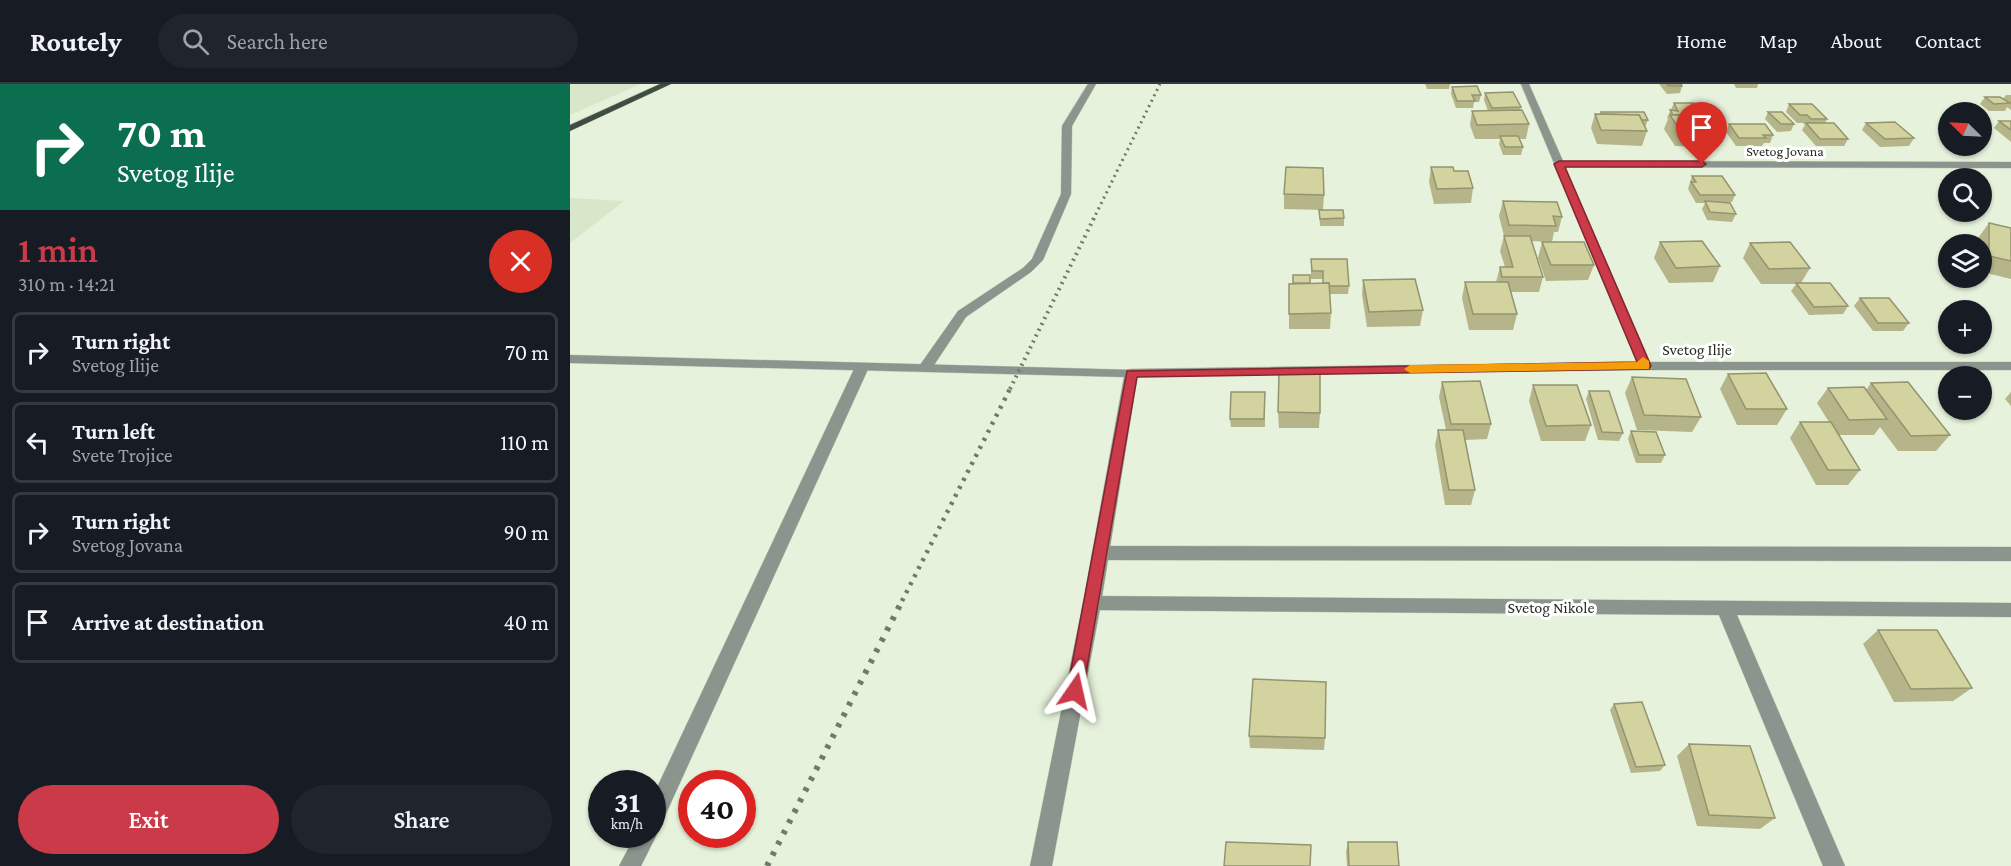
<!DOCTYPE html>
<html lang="en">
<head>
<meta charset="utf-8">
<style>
  :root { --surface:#171b24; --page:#20242c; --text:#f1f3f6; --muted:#9ea1a6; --line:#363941; --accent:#ca3a49 }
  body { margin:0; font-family:"Crimson Pro",serif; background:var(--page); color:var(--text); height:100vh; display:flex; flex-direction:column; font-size:22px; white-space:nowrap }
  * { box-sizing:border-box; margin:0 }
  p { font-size:20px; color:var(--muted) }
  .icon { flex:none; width:33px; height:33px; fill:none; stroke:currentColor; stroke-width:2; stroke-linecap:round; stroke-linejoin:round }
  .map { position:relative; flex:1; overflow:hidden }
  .drawer { display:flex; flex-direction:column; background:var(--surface); width:570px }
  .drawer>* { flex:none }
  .banner { background:#0b6e4f; color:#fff; overflow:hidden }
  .needle { width:39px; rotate:294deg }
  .controls { position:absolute; left:1368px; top:18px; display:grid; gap:12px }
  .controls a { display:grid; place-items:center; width:54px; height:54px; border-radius:50%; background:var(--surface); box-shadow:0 2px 4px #0004; font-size:30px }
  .speed { position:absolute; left:18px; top:686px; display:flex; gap:12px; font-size:30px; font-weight:700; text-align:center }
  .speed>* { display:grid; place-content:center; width:78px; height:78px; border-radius:50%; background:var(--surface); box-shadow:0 2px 4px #0004; line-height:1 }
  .speed small { font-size:15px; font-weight:400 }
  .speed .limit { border:9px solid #d22; background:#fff; color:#111 }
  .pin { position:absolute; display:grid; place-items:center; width:51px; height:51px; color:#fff; margin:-62px -26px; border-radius:50% 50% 50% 0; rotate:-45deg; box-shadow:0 0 6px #0007 }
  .pin .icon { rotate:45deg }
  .me { position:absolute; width:66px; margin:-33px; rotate:11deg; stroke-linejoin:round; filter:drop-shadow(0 0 4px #0008) }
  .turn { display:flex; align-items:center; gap:21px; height:126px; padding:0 18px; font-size:27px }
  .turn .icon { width:78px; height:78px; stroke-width:2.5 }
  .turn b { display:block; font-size:42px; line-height:51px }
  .round { display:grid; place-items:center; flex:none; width:63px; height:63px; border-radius:32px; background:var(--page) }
  .summary { display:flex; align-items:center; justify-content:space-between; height:102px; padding:0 18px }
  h1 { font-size:36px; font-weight:600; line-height:45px; color:var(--accent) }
  .action { display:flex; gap:12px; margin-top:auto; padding:12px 18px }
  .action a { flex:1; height:69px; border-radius:36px; background:var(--accent); color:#fff; font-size:24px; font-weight:600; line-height:69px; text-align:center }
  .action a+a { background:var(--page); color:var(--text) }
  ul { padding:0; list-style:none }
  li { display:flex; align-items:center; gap:18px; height:81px; margin:0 12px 9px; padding:0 6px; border:3px solid var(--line); border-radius:9px }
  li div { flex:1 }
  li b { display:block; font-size:22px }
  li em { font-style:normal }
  header { display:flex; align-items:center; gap:36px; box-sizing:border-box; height:84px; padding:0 30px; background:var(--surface); border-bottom:2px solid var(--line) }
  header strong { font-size:28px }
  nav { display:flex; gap:33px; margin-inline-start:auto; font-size:21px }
  .search { width:420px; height:54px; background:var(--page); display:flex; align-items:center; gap:15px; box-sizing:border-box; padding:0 21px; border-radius:33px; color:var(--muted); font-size:22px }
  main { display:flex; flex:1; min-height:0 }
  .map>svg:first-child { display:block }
</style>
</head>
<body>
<header>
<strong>Routely</strong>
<div class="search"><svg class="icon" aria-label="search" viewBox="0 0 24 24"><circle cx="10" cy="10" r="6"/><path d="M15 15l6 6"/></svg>Search here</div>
<nav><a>Home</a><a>Map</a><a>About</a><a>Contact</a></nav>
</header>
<main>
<section class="drawer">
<div class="banner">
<div class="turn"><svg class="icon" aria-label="right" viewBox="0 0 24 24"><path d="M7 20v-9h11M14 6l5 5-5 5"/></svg><div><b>70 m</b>Svetog Ilije</div></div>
</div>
<div class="summary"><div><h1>1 min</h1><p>310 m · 14:21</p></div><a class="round" style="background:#d93025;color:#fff"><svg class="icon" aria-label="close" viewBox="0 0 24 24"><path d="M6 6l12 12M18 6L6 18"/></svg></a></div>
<ul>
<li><svg class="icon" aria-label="right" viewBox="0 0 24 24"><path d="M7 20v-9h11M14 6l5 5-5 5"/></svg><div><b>Turn right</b><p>Svetog Ilije</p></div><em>70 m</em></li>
<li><svg class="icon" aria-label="left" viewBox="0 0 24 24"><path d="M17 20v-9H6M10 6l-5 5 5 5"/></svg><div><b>Turn left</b><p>Svete Trojice</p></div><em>110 m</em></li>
<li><svg class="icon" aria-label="right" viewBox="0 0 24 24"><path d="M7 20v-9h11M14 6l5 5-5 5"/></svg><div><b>Turn right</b><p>Svetog Jovana</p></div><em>90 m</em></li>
<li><svg class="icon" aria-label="arrive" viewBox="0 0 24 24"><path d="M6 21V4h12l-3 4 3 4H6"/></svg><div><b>Arrive at destination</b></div><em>40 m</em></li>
</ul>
<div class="action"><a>Exit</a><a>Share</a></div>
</section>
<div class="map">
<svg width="1441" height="782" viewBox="0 0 1441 782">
  <rect width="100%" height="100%" fill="#e6f2db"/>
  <!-- built -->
  <g fill="#d8e7c9">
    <path d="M0,0h71l-71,31z"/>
    <path d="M0,114l54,3 -54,42z"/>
  </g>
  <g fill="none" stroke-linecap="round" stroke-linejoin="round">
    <!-- minor casing -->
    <g stroke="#c3ceba" stroke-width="1">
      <g id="minor">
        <path d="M518,0h8l-24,42 -1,68 -28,66 -12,12 -65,45 -36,54h-10l-2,-3 2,-3 38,-54 65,-43 9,-9 29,-65 1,-68z"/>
        <path d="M951,0h8l34,77 448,1v6l-446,-1 85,195h361v8h-366l-519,6 -2,-3 2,-3 5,-1 506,-7z"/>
        <path d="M292,279l7,4 -210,462 -3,2 1,3 -16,32h-22l17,-32h16v-36l203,-431z"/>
        <path d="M530,462l911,1v14l-911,-1 -6,-2 -2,-5 2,-5z"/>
        <path d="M522,512l919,7v14l-274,-2 108,251h-22l-104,-251 -627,-5 -6,-2 -3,-5 3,-5z"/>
      </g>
    </g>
    <!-- tertiary casing -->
    <g stroke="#c3ceba" stroke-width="1">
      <path id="tertiary" d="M0,271l566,15 2,3 -37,230 -49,263h-22l53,-263 41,-226 -554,-14z"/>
    </g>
    <!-- primary casing -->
    <g stroke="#c3ceba" stroke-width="1">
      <path id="primary" d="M90,0h11l-101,47v-6z"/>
    </g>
    <!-- minor -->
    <use href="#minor" fill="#8b948d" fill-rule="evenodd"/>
    <!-- tertiary -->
    <use href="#tertiary" fill="#8b948d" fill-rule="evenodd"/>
    <!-- primary -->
    <use href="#primary" fill="#3e4d41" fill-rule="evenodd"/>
    <!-- rail-far3 -->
    <path stroke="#71796a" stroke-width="3" stroke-dasharray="2 4" stroke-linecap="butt" d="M523,136l67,-136"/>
    <!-- rail-far2 -->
    <path stroke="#71796a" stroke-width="4" stroke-dasharray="2 4.5" stroke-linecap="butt" d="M440,305l84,-171"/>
    <!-- rail-far1 -->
    <path stroke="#71796a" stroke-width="4.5" stroke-dasharray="3 6" stroke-linecap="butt" d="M332,517l109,-214"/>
    <!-- rail -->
    <path stroke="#71796a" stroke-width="6" stroke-dasharray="4 8" stroke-linecap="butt" d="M197,782l136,-267"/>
  </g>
  <!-- wall -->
  <g fill="#b5b589">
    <path d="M855,0h25l-1,5h-22z"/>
    <path d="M1089,0h22l1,2 -2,7 -13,1z"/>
    <path d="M1164,0h24l-1,4h-21z"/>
    <path d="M882,3l29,8 -2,7h-5l-1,6h-17l-5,-14z"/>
    <path d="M915,9l36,14 -1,3 9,14 -3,15h-7l4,8 -2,8h-18l-4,-11 1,-5h-25l-5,-14 2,-14h16l-4,-11z"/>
    <path d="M1436,11h5v15l-4,-3 -2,4h-16l-9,-7 5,-7 18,2z"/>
    <path d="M1104,19l28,12 14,17 -6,15 -35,-1 -11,-17 4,-10 -1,-1z"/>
    <path d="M1219,20l38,15 -2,4 23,16 -4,7h-28l-14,-16 3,-5 -2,-2h-6l-11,-11z"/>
    <path d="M1031,28l47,8 -3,7 2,4 -5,15 -45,-2 -6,-16 4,-14h5z"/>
    <path d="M1198,28l26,12 -3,7 -14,1 -12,-13z"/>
    <path d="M1429,37h12v21l-17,-14z"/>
    <path d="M1296,39l48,15 -5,8 -29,1 -18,-17z"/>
    <path d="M1159,40l44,11 -3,8h-6l-2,3h-26l-10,-14z"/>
    <path d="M861,83l23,4 19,17 -2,15 -37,1 -5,-22z"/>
    <path d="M1122,92l43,19 -3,7h-7l11,12 -4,8 -25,-2 -5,-11 3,-6h-9l-8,-14z"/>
    <path d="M714,110l40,1 -1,15 -39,-1z"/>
    <path d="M933,117l59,16 -4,15h-4l-2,10 -21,-1 12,36 -4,15h-28l6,22 -4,16h-44l-7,-32 3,-16h31l4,-15h5l-5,-16 4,-15 -5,-20z"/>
    <path d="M749,126l25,8v8h-24z"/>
    <path d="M1419,139l22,5v51l-29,-7v-28h-4v-6z"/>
    <path d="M972,158l52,23 -6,15 -42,1 -8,-23z"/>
    <path d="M1090,158l60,24 -7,16 -44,1 -15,-25z"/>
    <path d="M1180,159l60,25 -9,15 47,23 -5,8 -34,1 -18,-24 5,-7h-35l-18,-26z"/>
    <path d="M741,175l38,27 -1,8h-19l2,19 -1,16h-41v-45l34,-1v-4h-12z"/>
    <path d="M793,196l60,30 -3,16 -53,1 -5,-32z"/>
    <path d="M1290,214l49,25 -6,8h-30l-19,-25z"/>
    <path d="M1158,290l59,35 -10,16h-40l-17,-36z"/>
    <path d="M1062,293l69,40 -9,15 -55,-2 -12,-37z"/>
    <path d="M872,298l49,42 -4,15 -22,1 10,50 -4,15h-26l-10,-60 3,-15h8l-7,-33z"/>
    <path d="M1301,299l79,52 -14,16h-38l-18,-24 -6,8h-35l21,35 -12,15h-32l-26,-47 10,-16h29l-12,-19 11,-15 38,2z"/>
    <path d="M963,301l58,40 -6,16h-44l-12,-40z"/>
    <path d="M1019,307l34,42 -4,8 -21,-1 -12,-41z"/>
    <path d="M695,308v35h-34l-1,-8z"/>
    <path d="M1441,308v14l-6,-7z"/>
    <path d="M708,328l42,1 -1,15h-40z"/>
    <path d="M1061,347l34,24 -4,8h-25l-8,-24z"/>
    <path d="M1308,546l94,58 -19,13 -59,1 -31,-58z"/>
    <path d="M1044,620l51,61 -5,6 -29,2 -21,-63z"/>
    <path d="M679,652l76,2 -1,12 -74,-2z"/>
    <path d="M1119,660l86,74 -15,11 -63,-3 -20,-70z"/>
    <path d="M778,758l51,24h-52l-1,-14z"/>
  </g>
  <!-- building -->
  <g fill="#d3d39f" stroke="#94946f" stroke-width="1.5">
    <path d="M1097,0h14l1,2h-13z"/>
    <path d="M907,2l4,9h-9l3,6h-18l-5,-14z"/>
    <path d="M943,8l8,15 -29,1 -7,-15z"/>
    <path d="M1415,13h15l10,6 -16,1z"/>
    <path d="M1104,19h20l8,12h-29l-3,-5 8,1z"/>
    <path d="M1219,20h23l15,15h-16l-4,-4h-7z"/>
    <path d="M952,26l7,14 -52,1 -5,-14z"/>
    <path d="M1031,28h43l4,8h-6l-3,-5 -37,-1z"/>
    <path d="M1198,28h14l12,12h-13z"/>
    <path d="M1025,30l44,1 8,16 -46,-1z"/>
    <path d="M1100,31h34l12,17h-35z"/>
    <path d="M1429,37h12v9z"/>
    <path d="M1325,38l19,16 -29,1 -19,-16z"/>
    <path d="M1236,39h28l14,16h-28z"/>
    <path d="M1159,40h36l8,11h-10l3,3h-27z"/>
    <path d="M930,52h18l5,11h-18z"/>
    <path d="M716,83l37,1 1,27 -40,-1z"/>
    <path d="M861,83h22l1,4h14l5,17 -36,1z"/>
    <path d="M1122,92h30l13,19h-35l-9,-13h5z"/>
    <path d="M933,117l54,1 5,15 -9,-1 3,10 -47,-1z"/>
    <path d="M1135,117l25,2 6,11 -26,-2z"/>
    <path d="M749,126h24l1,8 -24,1z"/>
    <path d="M1419,139l22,5v33l-22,-5z"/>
    <path d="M934,152h26l13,41h-41l-2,-10h13z"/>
    <path d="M1132,157l18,25 -44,2 -16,-26z"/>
    <path d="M972,158h42l10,23h-43z"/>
    <path d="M1220,158l20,26 -41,1 -19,-26z"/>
    <path d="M741,175h36l2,27h-20v-3h-6v-12h-11z"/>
    <rect x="723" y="191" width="17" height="8"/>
    <path d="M845,195l8,31 -54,2 -6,-32z"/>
    <path d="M895,198h43l9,32h-44z"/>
    <path d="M759,199l2,30 -42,1v-30z"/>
    <path d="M1226,199h34l18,23 -34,1z"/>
    <path d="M1290,214h29l20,25h-31z"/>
    <path d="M709,289l41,1v39l-42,-1z"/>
    <path d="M1196,289l21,36h-41l-18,-35z"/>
    <path d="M1062,293l54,2 15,38 -57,-2z"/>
    <path d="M910,297l11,43h-40l-9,-42z"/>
    <path d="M1338,298l42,53 -39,1 -40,-53z"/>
    <path d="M963,301h44l14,40 -45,1z"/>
    <path d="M1294,303l23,32 -38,1 -21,-32z"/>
    <path d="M1019,307h20l14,42 -21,-1z"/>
    <path d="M661,308h34l-1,27h-34z"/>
    <path d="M1230,338h31l29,48h-32z"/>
    <path d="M868,346h25l12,60h-26z"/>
    <path d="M1061,347l25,1 9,23h-26z"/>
    <path d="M1308,546h59l35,58 -61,1z"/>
    <path d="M683,595l73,3 -1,56 -76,-2z"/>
    <path d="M1072,618l23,63 -29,2 -22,-63z"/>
    <path d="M1119,660l61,2 25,72 -66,-3z"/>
    <path d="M656,758l85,3 -1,21h-86z"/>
    <path d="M778,758h49l2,24h-50z"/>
  </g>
  <!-- route -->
  <path fill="#ca3a49" stroke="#83262f" stroke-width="1.5" d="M989,77h143l4,3 -4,3h-137l86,199 -2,3 -512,8 -54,314 -2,5 -6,3 -6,-3 -2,-5 60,-320 510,-9 -83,-198z"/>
  <!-- slow -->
  <path fill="#f59e0b" d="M1073,273l6,4v8l-239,4 -6,-4 6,-4 227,-3z"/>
  <g text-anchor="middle" stroke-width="6" stroke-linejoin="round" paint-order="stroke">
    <!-- far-street labels -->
    <g font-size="14" fill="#262b22" stroke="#fff">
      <text x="1215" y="72">Svetog Jovana</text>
    </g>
    <!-- street labels -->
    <g font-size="16" fill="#262b22" stroke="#fff">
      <text x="1127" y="271">Svetog Ilije</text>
      <text x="981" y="529">Svetog Nikole</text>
    </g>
  </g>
</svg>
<div class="controls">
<a><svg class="needle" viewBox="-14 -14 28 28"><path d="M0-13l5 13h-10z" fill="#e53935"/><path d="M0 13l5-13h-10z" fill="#9ea1a6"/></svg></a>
<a><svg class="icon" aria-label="search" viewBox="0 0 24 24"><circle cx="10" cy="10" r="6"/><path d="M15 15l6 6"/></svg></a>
<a><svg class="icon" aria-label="layers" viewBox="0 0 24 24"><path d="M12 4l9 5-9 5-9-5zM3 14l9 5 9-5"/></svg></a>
<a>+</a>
<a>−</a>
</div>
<div class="speed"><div>31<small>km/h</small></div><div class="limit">40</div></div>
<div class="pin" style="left:1132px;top:80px;background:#d93025"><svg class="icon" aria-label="arrive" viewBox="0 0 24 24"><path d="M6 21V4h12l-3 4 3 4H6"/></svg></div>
<svg class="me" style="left:505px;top:607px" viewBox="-20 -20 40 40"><path d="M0-17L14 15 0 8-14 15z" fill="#ca3a49" stroke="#fff" stroke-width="4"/></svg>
</div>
</main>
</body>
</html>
